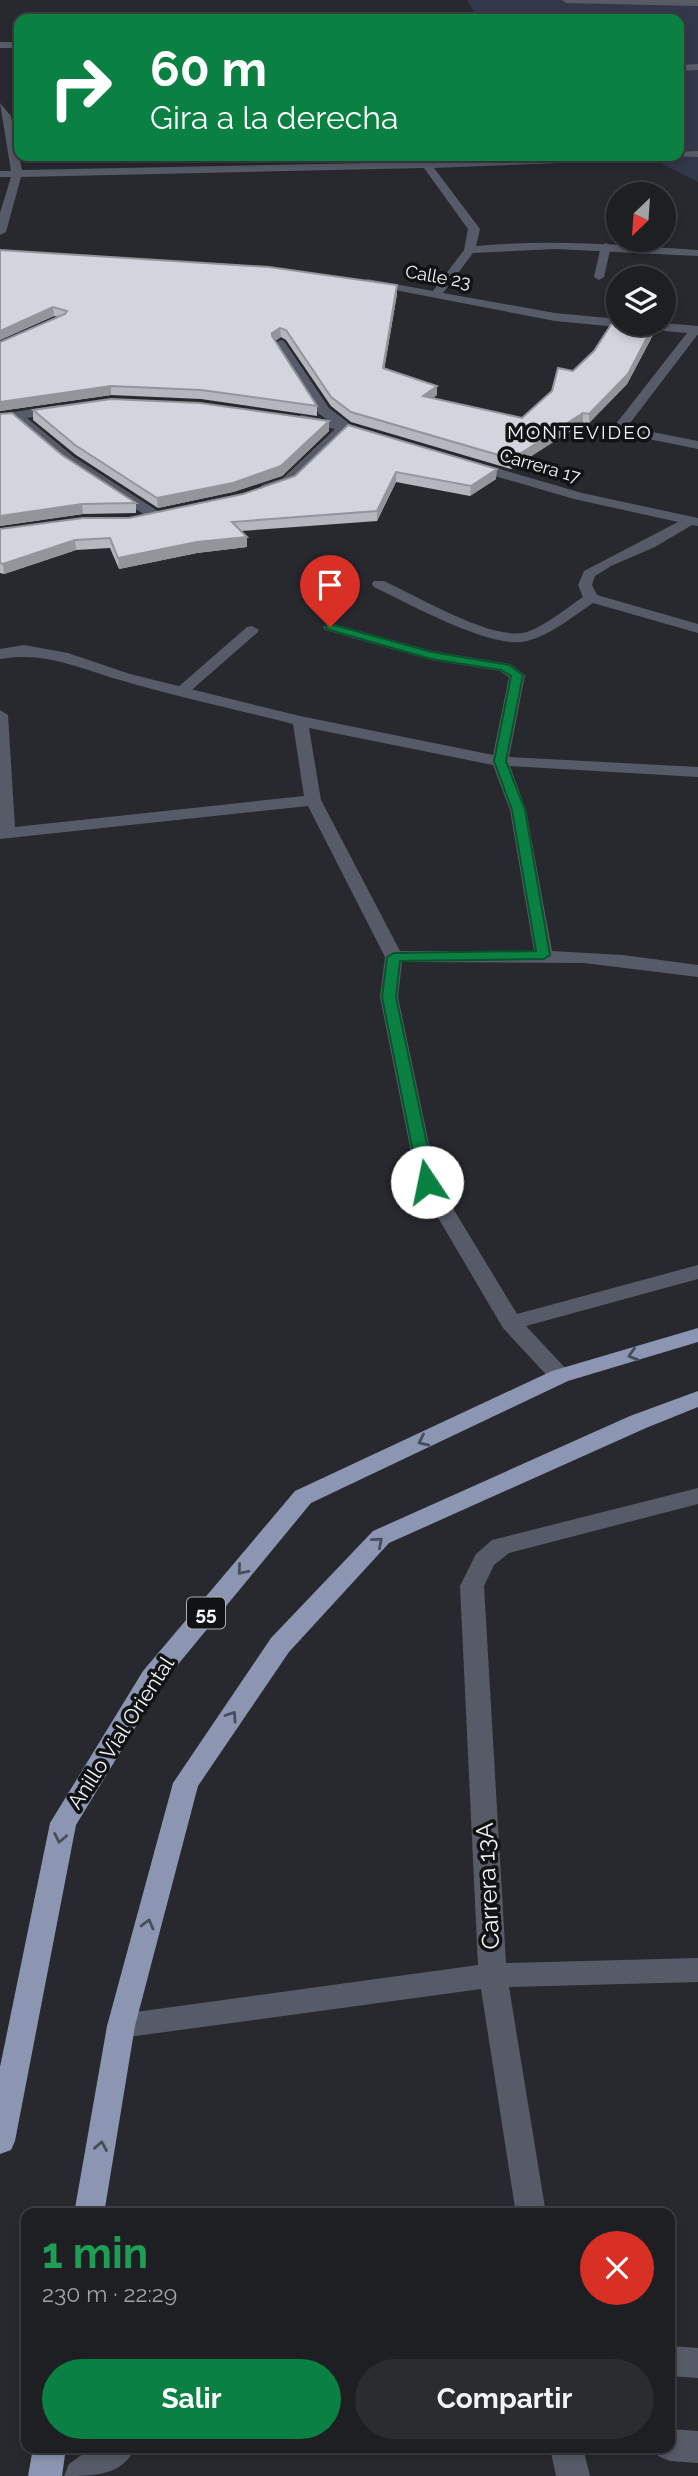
<!DOCTYPE html>
<html lang="es">
<head>
<meta charset="utf-8">
<style>
  :root { --surface:#1d1f23; --page:#2a2c30; --text:#f1f3f6; --muted:#a0a2a6; --line:#3b3d41; --accent:#0b8043 }
  body { margin:0; font-family:Raleway,sans-serif; background:var(--page); color:var(--text); height:100vh; display:flex; flex-direction:column; font-size:26px; white-space:nowrap }
  * { box-sizing:border-box; margin:0 }
  p { font-size:23px; color:var(--muted) }
  .icon { flex:none; width:38px; height:38px; fill:none; stroke:currentColor; stroke-width:2; stroke-linecap:round; stroke-linejoin:round }
  .map { position:relative; flex:1; overflow:hidden }
  .sheet { position:absolute; left:21px; top:2208px; width:654px; height:245px; display:flex; flex-direction:column; background:var(--surface); border-radius:14px; box-shadow:0 4px 10px #0003,0 0 0 2px var(--line) }
  .sheet>* { flex:none }
  .banner { position:absolute; left:14px; top:14px; width:670px; height:147px; border-radius:14px; box-shadow:0 4px 10px #0003,0 0 0 2px var(--line); background:#0b8043; color:#fff; overflow:hidden }
  .needle { width:46px; rotate:205deg }
  .tools { position:absolute; left:606px; top:182px; display:grid; gap:14px }
  .tools a { display:grid; place-items:center; width:70px; height:70px; border-radius:50%; background:var(--surface); box-shadow:0 4px 10px #0003,0 0 0 2px var(--line); font-size:35px }
  .pin { position:absolute; display:grid; place-items:center; width:60px; height:60px; color:#fff; margin:-72px -30px; border-radius:50% 50% 50% 0; rotate:-45deg; box-shadow:0 0 7px #0007 }
  .pin .icon { rotate:45deg }
  .me { position:absolute; width:77px; margin:-38px; rotate:349deg; stroke-linejoin:round; filter:drop-shadow(0 0 5px #0008) }
  .turn { display:flex; align-items:center; gap:24px; height:147px; padding:0 21px; font-size:32px }
  .turn .icon { width:91px; height:91px; stroke-width:2.5 }
  .turn b { display:block; font-size:49px; line-height:60px }
  .round { display:grid; place-items:center; flex:none; width:74px; height:74px; border-radius:37px; background:var(--page) }
  .overview { display:flex; align-items:center; justify-content:space-between; height:119px; padding:0 21px }
  h1 { font-size:42px; font-weight:700; line-height:52px; color:#1e9e55 }
  .action { display:flex; gap:14px; margin-top:auto; padding:14px 21px }
  .action a { flex:1; height:80px; border-radius:42px; background:var(--accent); color:#fff; font-size:28px; font-weight:700; line-height:80px; text-align:center }
  .action a+a { background:var(--page); color:var(--text) }
  .map>svg:first-child { display:block }
</style>
</head>
<body>
<div class="map">
<svg width="698" height="2476" viewBox="0 0 698 2476">
  <rect width="100%" height="100%" fill="#27292f"/>
  <!-- green -->
  <path fill="#323849" d="M467,0h231v182l-52,-26h33v-137h-201z"/>
  <g fill="none" stroke-linecap="round" stroke-linejoin="round">
    <!-- service -->
    <g fill="#575b67" fill-rule="evenodd">
      <path d="M606,243l5,3 -7,31 -5,3 -5,-3 7,-31z"/>
      <path d="M252,626l7,4 -2,3 -70,61h-10v-6l70,-61z"/>
    </g>
    <!-- minor -->
    <g fill="#575b67" fill-rule="evenodd">
      <path d="M562,0h136v6l-132,-3z"/>
      <rect x="0" y="42" width="19" height="6"/>
      <path d="M698,64v6l-19,1v-6z"/>
      <path d="M0,103l11,13 11,54 398,-8 -3,-4 2,-2h7l4,6 240,-6 -5,3 -231,9 46,61 -4,17c74,-7 148,-1 222,4v6l-143,-7 -82,4 -30,40 112,20 63,6v5h5l-5,3 -63,-6 -191,-37v-4l4,-1 65,12 31,-41 4,-21 -44,-61 -403,9 -15,55 -6,3v-22l11,-36h-11v-6h11z"/>
      <path d="M698,151v6l-24,-1h5v-4z"/>
      <path d="M663,323l35,3v8l-71,93 71,14v8l-79,-16 -7,-4 75,-96 -57,-5 -6,-4z"/>
      <path d="M280,340l4,1 45,67 21,16 28,11 -7,4 -24,-7 -54,52 -26,8 -7,-4 2,-3 21,-7 52,-49 -39,-7 -1,-3 6,-4 27,5 -9,-6 -45,-70z"/>
      <path d="M60,405l6,4 -1,3 -38,6 47,39 87,56v6h-10l-87,-56 -50,-43 -14,2v-8z"/>
      <path d="M469,460l113,33 116,25v8l-6,-1 -37,22 -44,19 -16,10 -3,9 5,10 101,29v9l-105,-30c-21,14 -42,32 -66,38 -34,10 -121,-39 -153,-54l-2,-3 2,-3h10c33,15 103,57 138,52 17,-2 46,-26 61,-36l-5,-12 6,-14 94,-49 -104,-23 -110,-32 -2,-3z"/>
      <path d="M330,623l102,28 78,13 15,11 -16,82 189,10v10l-188,-11 16,44 26,141 71,4 75,10v12l-114,-14 -182,-1 -4,35 39,185 80,132 181,-49v14l-172,47 42,45 3,5 -3,5 -8,2 -8,-2 -49,-53 -86,-146 -37,-185 5,-40 -77,-151 -308,33v-129l8,5 7,112 289,-31 -11,-72c-58,-15 -116,-27 -173,-44 -42,-12 -75,-29 -120,-21v-10l24,-4 44,8 62,21 170,42 193,39 16,-78 -9,-6 -69,-11 -106,-30 -2,-3zM309,728l184,37 17,45 24,141h-134l-79,-151z"/>
      <path d="M698,1488v16l-189,49 -15,12 -10,21 22,377 192,-5v24l-189,5 37,227h-30l-35,-225 -360,49 -10,-3 -4,-9 4,-9 10,-3 357,-49 -18,-379 16,-32 16,-14z"/>
      <path d="M670,2346l28,2v30l-28,-2z"/>
      <path d="M670,2429l28,2v32l-28,-2 -12,-5 -3,-8h15z"/>
      <path d="M91,2448h44c-13,28 -41,28 -71,28l5,-12z"/>
      <path d="M550,2448h33l7,28h-34z"/>
    </g>
    <!-- trunk -->
    <g fill="#8c96b2" fill-rule="evenodd">
      <path d="M698,1328v14l-130,39 -257,122 -150,182 -85,140 -61,316 -4,9 -11,4v-87l50,-244 93,-152 152,-180 257,-120z"/>
      <path d="M698,1391v16l-52,21 -257,115 -100,109 -91,134 -63,240 -31,188h-30l33,-188 66,-243 98,-145 102,-107 257,-115z"/>
      <path d="M33,2448h33l-4,28h-34z"/>
    </g>
  </g>
  <!-- wall -->
  <g fill="#b5b7be">
    <path d="M0,250l397,44 -13,75 53,17v9l-5,3 90,20 51,-47 81,-38 -27,51 -38,39h-6l-72,46 -160,-47 -20,-16 -45,-66 -5,-3 -6,4 42,65v10l-116,-17 -90,-4 -111,16v-69l59,-25 -5,-1 -54,24z"/>
    <path d="M33,410l296,21 -47,45 -49,16 -75,16 -82,-53 -43,-35z"/>
    <path d="M0,414l136,89v10l-53,1 -83,12z"/>
    <path d="M348,425l148,54 -26,17 -74,-14 -19,39 -136,10 6,6v10l-50,6 -78,16 -9,-21 -34,2 -72,24 -4,-1v-44l129,-11 114,-24 52,-18z"/>
  </g>
  <!-- shaded-wall -->
  <g fill="#93959b">
    <path d="M397,285v9l-14,83v-9z"/>
    <path d="M53,307l1,9 -54,24v-9z"/>
    <path d="M654,324v9l-27,51 -38,39v-9z"/>
    <path d="M280,328l1,9 -8,5 -1,-9z"/>
    <path d="M111,386v9l-111,16v-9z"/>
    <path d="M437,386v9l-15,11 1,-10z"/>
    <path d="M583,413v10l-72,46 1,-10z"/>
    <path d="M329,421v10l-47,45 -49,16 -75,16 -1,-10z"/>
    <path d="M497,469l-1,10 -26,17 1,-10z"/>
    <path d="M396,472v10l-19,39v-10z"/>
    <path d="M82,504l1,10 -83,12v-10z"/>
    <path d="M247,537v10l-50,6 -78,16 -1,-11 79,-16z"/>
    <path d="M75,540l1,10 -72,24 -1,-10z"/>
  </g>
  <!-- building -->
  <g fill="#d2d5dd" stroke="#93959b" stroke-width="2">
    <path d="M0,250l269,17 128,18 -14,83 54,18 -14,10 99,22 30,-27 6,-23 15,3 21,-20 20,-31 4,-1v5h36l-26,50 -39,40 -6,-1 -71,46 -161,-47 -20,-15 -45,-67 -6,-2 -8,5v3l45,70 -116,-16 -90,-4 -111,16v-60l65,-28 2,-3 -14,-4 -53,24z"/>
    <path d="M111,399l89,4 129,18 -48,45 -48,17 -76,15 -82,-53 -42,-35z"/>
    <path d="M12,413l50,42 74,48 -54,1 -82,12v-102z"/>
    <path d="M348,425l149,44 -26,17 -75,-14 -19,39 -145,11 15,15 -50,5 -79,16 -8,-20 -35,2 -72,24 -3,-1v-34l83,-11h46l114,-24 52,-18z"/>
  </g>
  <!-- one-way arrows -->
  <defs><path id="oneway-chevron" d="M-2-3.5L2.5 0L-2 3.5" fill="none" stroke-width="1.6" stroke-linecap="round" stroke-linejoin="round" transform="scale(1.75)"/></defs>
  <g stroke="#484d5b">
    <use href="#oneway-chevron" transform="translate(633 1355) rotate(163)"/>
    <use href="#oneway-chevron" transform="translate(423 1441) rotate(155)"/>
    <use href="#oneway-chevron" transform="translate(378 1542) rotate(-41)"/>
    <use href="#oneway-chevron" transform="translate(242 1570) rotate(130)"/>
    <use href="#oneway-chevron" transform="translate(232 1716) rotate(-56)"/>
    <use href="#oneway-chevron" transform="translate(60 1838) rotate(101)"/>
    <use href="#oneway-chevron" transform="translate(148 1924) rotate(-75)"/>
    <use href="#oneway-chevron" transform="translate(101 2146) rotate(-80)"/>
  </g>
  <!-- route -->
  <path fill="#0b8043" stroke="#07532c" stroke-width="2" d="M330,624l102,28 77,13 14,10 -17,86 19,49 25,145 -6,4 -144,2 -4,36 39,185 -8,5 -8,-5 -37,-185 5,-40 7,-4 142,-2 -24,-141 -18,-49 17,-85 -10,-6 -70,-11 -105,-30v-4z"/>
  <g text-anchor="middle" stroke-width="7" stroke-linejoin="round" paint-order="stroke">
    <!-- far-street labels -->
    <g font-size="18" fill="#f3f5f9" stroke="#111214">
      <text transform="translate(438 277) rotate(10)" y="6">Calle 23</text>
      <text transform="translate(540 466) rotate(16)" y="6">Carrera 17</text>
    </g>
    <!-- far-neighbourhood labels -->
    <g font-size="19" letter-spacing="2" fill="#f3f5f9" stroke="#111214">
      <text x="580" y="439">MONTEVIDEO</text>
    </g>
    <!-- shield labels -->
    <rect fill="#111214" stroke="#afb1b4" stroke-width="2" x="187" y="1597.5" width="38" height="31" rx="5"/>
    <g font-size="19" font-weight="bold" fill="#f3f5f9">
      <text x="206" y="1620">55</text>
    </g>
    <!-- street labels -->
    <g font-size="21" fill="#f3f5f9" stroke="#111214">
      <text transform="translate(121 1733) rotate(-57)" y="7">Anillo Vial Oriental</text>
    </g>
    <!-- near-street labels -->
    <g font-size="24" fill="#f3f5f9" stroke="#111214">
      <text transform="translate(488 1886) rotate(-93)" y="8">Carrera 13A</text>
    </g>
  </g>
</svg>
<div class="tools">
<a><svg class="needle" viewBox="-14 -14 28 28"><path d="M0-13l5 13h-10z" fill="#e53935"/><path d="M0 13l5-13h-10z" fill="#a0a2a6"/></svg></a>
<a><svg class="icon" aria-label="layers" viewBox="0 0 24 24"><path d="M12 4l9 5-9 5-9-5zM3 14l9 5 9-5"/></svg></a>
</div>
<div class="pin" style="left:330px;top:627px;background:#d93025"><svg class="icon" aria-label="arrive" viewBox="0 0 24 24"><path d="M6 21V4h12l-3 4 3 4H6"/></svg></div>
<svg class="me" style="left:427px;top:1182px" viewBox="-20 -20 40 40"><circle r="19" fill="#fff"/><path d="M0-13L10 11 0 6-10 11z" fill="#0b8043"/></svg>
<div class="banner">
<div class="turn"><svg class="icon" aria-label="right" viewBox="0 0 24 24"><path d="M7 20v-9h11M14 6l5 5-5 5"/></svg><div><b>60 m</b>Gira a la derecha</div></div>
</div>
<section class="sheet">
<div class="overview"><div><h1>1 min</h1><p>230 m · 22:29</p></div><a class="round" style="background:#d93025;color:#fff"><svg class="icon" aria-label="close" viewBox="0 0 24 24"><path d="M6 6l12 12M18 6L6 18"/></svg></a></div>
<div class="action"><a>Salir</a><a>Compartir</a></div>
</section>
</div>
</body>
</html>
